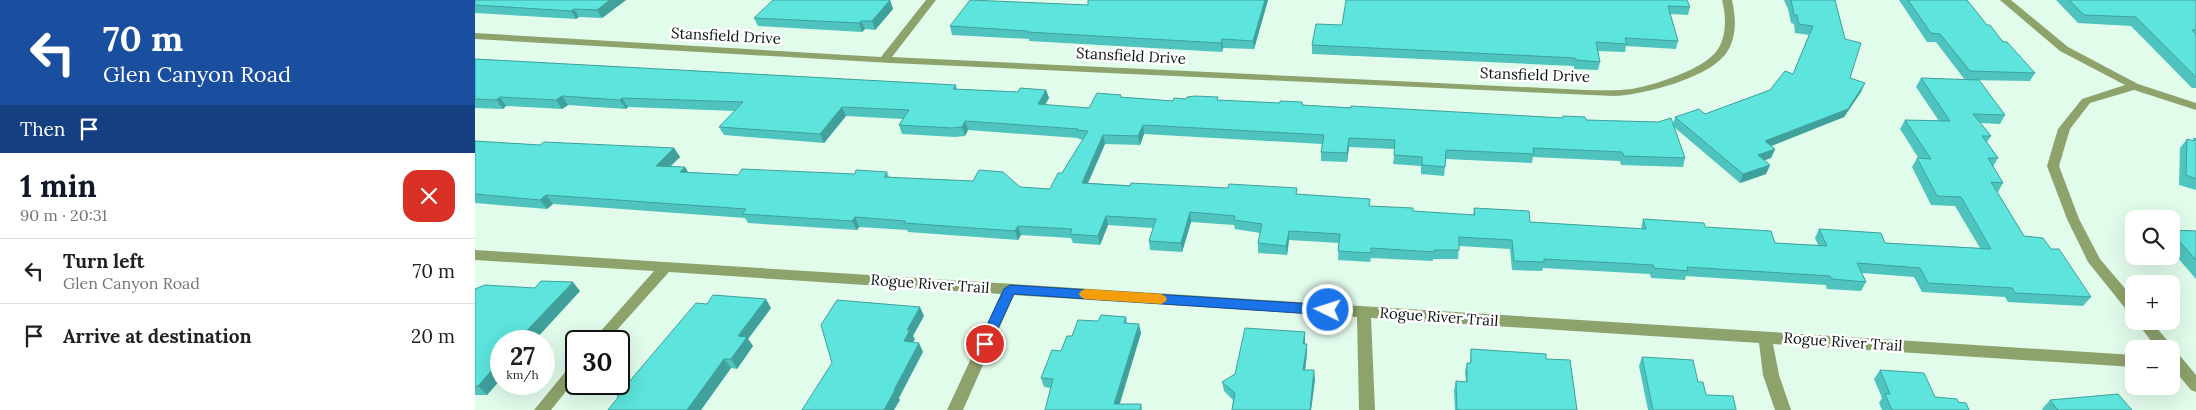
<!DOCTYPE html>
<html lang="en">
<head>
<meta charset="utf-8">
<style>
  :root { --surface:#fff; --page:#f2f2f2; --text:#202124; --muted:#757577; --line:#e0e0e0; --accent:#111827 }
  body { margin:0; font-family:Lora,serif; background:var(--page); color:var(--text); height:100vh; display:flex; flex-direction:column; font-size:19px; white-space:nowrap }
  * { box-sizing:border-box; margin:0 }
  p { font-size:16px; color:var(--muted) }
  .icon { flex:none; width:28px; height:28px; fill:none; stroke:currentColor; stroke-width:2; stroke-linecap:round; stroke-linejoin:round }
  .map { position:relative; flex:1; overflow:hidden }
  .drawer { display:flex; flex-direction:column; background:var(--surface); width:475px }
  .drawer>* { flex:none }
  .top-card { background:#1a4fa0; color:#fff; overflow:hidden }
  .controls { position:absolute; left:1650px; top:210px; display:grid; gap:10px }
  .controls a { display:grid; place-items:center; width:55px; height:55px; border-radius:10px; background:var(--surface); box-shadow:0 5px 20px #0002; font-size:25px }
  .speed { position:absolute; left:15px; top:330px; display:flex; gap:10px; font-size:25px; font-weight:700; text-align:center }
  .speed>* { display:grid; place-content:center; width:65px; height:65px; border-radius:50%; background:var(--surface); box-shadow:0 5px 20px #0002; line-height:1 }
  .speed small { font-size:12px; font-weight:400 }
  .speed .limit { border:2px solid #111; border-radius:8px; background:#fff; color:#111 }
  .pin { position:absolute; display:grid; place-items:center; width:42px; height:42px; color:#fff; margin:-21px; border:2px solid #fff; border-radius:50%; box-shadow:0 1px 5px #0007 }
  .me { position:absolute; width:55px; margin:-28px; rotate:274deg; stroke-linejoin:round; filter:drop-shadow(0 0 4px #0008) }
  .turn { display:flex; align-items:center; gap:18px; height:105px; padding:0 20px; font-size:22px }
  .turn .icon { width:65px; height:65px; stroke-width:2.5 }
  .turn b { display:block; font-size:35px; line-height:42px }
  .then { display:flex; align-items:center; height:48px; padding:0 20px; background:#0003; gap:10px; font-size:19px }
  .round { display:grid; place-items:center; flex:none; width:52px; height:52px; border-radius:15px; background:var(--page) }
  .overview { display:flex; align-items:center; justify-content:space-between; height:85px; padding:0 20px }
  h1 { font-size:30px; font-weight:700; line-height:38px; color:var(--accent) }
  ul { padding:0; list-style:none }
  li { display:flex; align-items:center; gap:15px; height:65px; padding:0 20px; border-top:1px solid var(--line) }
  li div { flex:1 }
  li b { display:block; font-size:19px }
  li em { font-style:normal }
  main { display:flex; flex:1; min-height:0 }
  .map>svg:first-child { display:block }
</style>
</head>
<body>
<main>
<section class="drawer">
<div class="top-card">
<div class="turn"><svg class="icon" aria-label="left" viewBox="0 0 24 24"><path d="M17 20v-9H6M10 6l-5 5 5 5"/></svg><div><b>70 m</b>Glen Canyon Road</div></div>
<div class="then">Then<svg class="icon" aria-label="arrive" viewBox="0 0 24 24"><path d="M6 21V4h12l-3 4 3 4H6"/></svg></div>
</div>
<div class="overview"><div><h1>1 min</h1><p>90 m · 20:31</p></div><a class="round" style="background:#d93025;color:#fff"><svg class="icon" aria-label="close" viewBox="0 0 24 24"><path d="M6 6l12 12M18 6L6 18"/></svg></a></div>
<ul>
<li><svg class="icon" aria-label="left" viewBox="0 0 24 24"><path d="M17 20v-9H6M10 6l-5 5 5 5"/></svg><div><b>Turn left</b><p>Glen Canyon Road</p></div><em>70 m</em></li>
<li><svg class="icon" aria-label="arrive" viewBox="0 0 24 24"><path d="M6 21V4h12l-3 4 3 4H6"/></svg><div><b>Arrive at destination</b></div><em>20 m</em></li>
</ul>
</section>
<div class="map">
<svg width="1721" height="410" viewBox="0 0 1721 410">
  <rect width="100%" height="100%" fill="#e2fcec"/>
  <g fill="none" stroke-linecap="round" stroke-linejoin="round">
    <!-- minor -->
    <g fill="#8ea26b" fill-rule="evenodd">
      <path d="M451,0h10l-44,57 693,33c15,0 31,1 47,-1 22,-4 74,-20 86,-40 9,-14 8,-34 4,-49h10c4,17 5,37 -5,52 -17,26 -84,43 -113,44l-723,-33 -416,-24v-6l406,24z"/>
      <path d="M1525,0h11l57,47 70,37 58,19v7l-62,-20 -44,13 -20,26 -11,37 20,53 21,40 34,40v15l-5,-1 -41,-51 -21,-43 -20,-53 11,-37 24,-30 43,-14 -65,-34z"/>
      <path d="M0,250l1659,105v12l-361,-23 6,31 12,35h-16l-12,-35 -4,-32 -388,-25 4,92h-16l-2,-93 -343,-22 -51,115h-16l54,-116 -332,-22 -62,69h-15l62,-70 -179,-11z"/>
      <path d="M1661,321h15l20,24 2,5 3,1 20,24v17l-5,-2 -20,-24v-17h-14z"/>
      <path d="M101,363v16l-25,31h-17l37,-45z"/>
    </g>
  </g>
  <!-- wall -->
  <g fill="#4fc4be">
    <path d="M0,0h151l-24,18 -23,-1 -3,2 -101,-6z"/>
    <path d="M415,0l3,9 -18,21 -10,-1 -3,3 -104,-6 -4,-8z"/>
    <path d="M613,0h180l-14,49 -31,-1 -1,4 -193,-11v-2l-77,-4 -2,-9 138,-21z"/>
    <path d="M1212,0l3,7 -2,8 -18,-1 8,27 -2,8 -50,-3 -1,6 -27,-1 2,11 -2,8 -24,-1v-3l-262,-12v-9l30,-20z"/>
    <path d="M1309,0h51l15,78 11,14 -17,25 -73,29 4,3 -4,9 -7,2 6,5 -4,9 -26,9 -66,-56 11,31 -2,9 -62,-2 -1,-4 -87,-4 -1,6 -86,-4 -2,17 -23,-2v-8l-28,-2 2,-15 -46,-2 -2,15 -26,-1v-9l1,-8 -178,-10 -4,11 -35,-1 -17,39 209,11 72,12 44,5 60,4 1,-7 56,14 111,7 2,-10 62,8 70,16 43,2 -3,-7 4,-9 66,14 95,5 -25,-42 -24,-1 -19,-38 5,-9 2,1 -19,-30 5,-9 34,1 -23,-34 5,-9 84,37 -5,9 -20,-1 11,13 -4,6 11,16 -5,9 10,16 -5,9h-1l27,44 27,13 40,48 -8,9 -75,-4 -3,-5 -83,-5 -8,-15 -52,-4 4,9 -5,9 -34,-2 -1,-4 -140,-9 -1,4 -34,-2 -1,-4 -107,-6 -1,3 -30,-1 -2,-21 -51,-3 -1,13h-25v2l-62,-3 -1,4 -32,-2 1,-17 -50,-3 -2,15 -29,-2v-10l2,-10 -25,-4 -1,-4 -43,-3 -9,30 -32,-2 -1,-9 4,-13 -45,-3 -8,20 -27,-2 -2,-5 -50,-3 -3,5 -110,-8 -1,-2 -48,-3 -2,3 -109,-7 -3,-5 -192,-14 -6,5 -72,-6v-62l65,4 134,3 6,9 -10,10h15l3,5 50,3 117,-1 32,-2 2,5 161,12 12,-16 21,-33 -4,-1 -1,-1 -110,-8 -3,6 -10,1 -53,-3 -3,-9 4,-6 -57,-3 -22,27 -100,-8 -5,-8 16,-16 -107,-4 -2,2 -58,-4 -6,4 -56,-3 -3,3 -28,-1v-49l481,26 1,4 61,3 28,-2 3,8 -4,7 44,3 33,-11 51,4 45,-1 62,3 22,-1 1,3 260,13v-2l23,4 87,4 2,-7 30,-3 65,-24 23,-16 16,-39 -14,-2 -1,-9 -3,-1 -3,-14z"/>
    <path d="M1424,0h68l20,25 48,48 -5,8 -65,-1 -29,-38h-9z"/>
    <path d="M1581,0h140v88h-4l-61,-62 -53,-3z"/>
    <path d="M1719,138l2,1v51l-17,-5 1,-37 7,-9 5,2z"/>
    <path d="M1696,230l25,1v48l-25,-29z"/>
    <path d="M0,289l105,2 -46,50h-33v38l-14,16h-12z"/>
    <path d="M232,304l64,4 -23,31 5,7 -16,23 -6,-1 -30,42h-93l10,-12 -1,-2z"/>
    <path d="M651,317l1,6 14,10 -22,71h22l1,6h-97l6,-22 -7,-1 -3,-9 31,-42z"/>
    <path d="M830,341v3h2v9l-2,17 10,9 -4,31h-79l1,-10 -9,-9 -2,-9z"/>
    <path d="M996,349l75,10 31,51h-122l-1,-19 2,-10 10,1 -1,-10 2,-9h3z"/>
    <path d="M1167,357l56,25 8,13 30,15h-88l-9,-44z"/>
    <path d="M1405,370l55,27 23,5 11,8h-87l-3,-7 3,-5 -8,-19z"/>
    <path d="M1575,400l82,10h-89l-1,-1z"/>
  </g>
  <!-- shaded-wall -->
  <g fill="#40a09b">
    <path d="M135,0h16l-24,18 -5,-8z"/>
    <path d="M415,0l3,9 -18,21 -3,-9z"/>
    <path d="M790,0h3l-14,49 -1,-8z"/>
    <path d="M99,9l5,8 -3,2 -5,-8z"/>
    <path d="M386,21l4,8 -3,3 -3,-9z"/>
    <path d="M747,39l1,9 -1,4 -1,-9z"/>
    <path d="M1390,83l-4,9 -17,25 -83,33 4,-9z"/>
    <path d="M571,90l3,8 -9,15 -2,-9z"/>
    <path d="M87,96l6,9 -6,4 -6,-9z"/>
    <path d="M25,97l6,9 -3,3 -7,-9z"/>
    <path d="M147,98l6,9 -2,2 -6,-9z"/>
    <path d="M367,107l4,9 -22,27 -4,-9z"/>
    <path d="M490,121l3,9 -3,6 -3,-9z"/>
    <path d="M668,125l1,9 -4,11 -2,-9z"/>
    <path d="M628,135l2,9 -21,48 -2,-9z"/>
    <path d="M874,138v9l-2,15v-9z"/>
    <path d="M199,148l6,9 -19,18 -5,-9z"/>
    <path d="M1300,149l-4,9 -17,6 4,-9z"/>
    <path d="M1295,165l-4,9 -26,9 3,-9z"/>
    <path d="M210,167l5,9 -10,-4z"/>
    <path d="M71,195l7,9 -6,5 -7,-9z"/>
    <path d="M715,212l1,10 -9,30 -1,-9z"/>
    <path d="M631,216l2,9 -8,20 -2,-9z"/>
    <path d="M380,217l4,10 -2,3 -5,-9z"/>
    <path d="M543,226l3,9 -3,5 -3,-9z"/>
    <path d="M814,231v9l-2,15 -1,-9z"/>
    <path d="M98,282l7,9 -46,50h-17z"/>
    <path d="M291,299l5,9 -23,31 5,7 -16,23 -6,-10 7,-23z"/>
    <path d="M445,307l4,9 -11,20 2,3 -6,11 -5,-9 3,-11z"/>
    <path d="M664,324l2,9 -23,77 -4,-6z"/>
    <path d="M830,332v9l-1,12 -1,-9z"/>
    <path d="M444,343l4,9 -24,46 1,2 -6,10h-10l10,-20z"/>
    <path d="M832,344v9l-3,26 -1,-9z"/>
    <path d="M249,359l7,9 -30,42h-14z"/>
    <path d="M26,360v19l-14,16 -9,-9z"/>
    <path d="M839,370l1,9 -4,31h-1z"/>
  </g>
  <!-- building -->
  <g fill="#5ce4dd" stroke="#40a09b">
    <path d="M0,0h135l-13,10 -23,-1 -3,2 -96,-6z"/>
    <path d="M298,0h117l-18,21h-11l-2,2 -105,-5z"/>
    <path d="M495,0l118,5v-5h177l-12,41 -31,-2 -1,4 -194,-11 1,-1 -78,-5z"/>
    <path d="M871,0h341l3,7 -22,-1 10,35 -53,-3 2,6 -31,-2 4,20 -24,-2 -1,-2 -263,-13 4,-21 26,1z"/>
    <path d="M1316,0h44l10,39 16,4 -11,35 15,5 -17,26 -83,32 10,8 -17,6 12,10 -27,9 -68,-57 24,-8 6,5 65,-24 15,-19 8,3 20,-48 -14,-2 -2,-9h-3z"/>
    <path d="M1433,0h59l20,25h3l13,17h4l28,31 -65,-2 -30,-37 -9,-1z"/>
    <path d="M1594,0h127v30h-4l4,4v43l-60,-60 -52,-2z"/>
    <path d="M0,59l481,26 -3,4 65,3 2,-4 26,2 -8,14 51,4 8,-15 24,2 -1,2 53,4 1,-3 12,1 1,-2 8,-1 23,1 -1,3 63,3v-2l22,1v3l49,3v-2l212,12v-2l22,1 1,3 72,2 13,-4 14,40 -61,-2 -2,-4 -89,-4 1,6 -88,-4 -1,17 -23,-2v-8l-28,-2 1,-15 -46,-2 -2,15 -26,-1 3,-17 -181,-10 -5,11 -35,-1 -21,48 48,3 1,-3 97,5 1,-4 68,4 -1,6 74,5 -1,7 44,2v3l62,4 -1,-7 55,3 1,11 116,7 -3,-10 61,4 1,4 66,4 4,12 52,3 -8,-17 62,4 4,10 106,6 -30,-52 -24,-1 -20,-38 14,1 -26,-39 45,1 -29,-43 58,2 26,35 -32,-1 18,22h-9l16,22h-10l15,25 -12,-1 33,54 19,2 8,11h8l32,48 -76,-4 -3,-5 -84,-5 -8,-15 -63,-5 9,19 -34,-3 -2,-3 -143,-9 1,4 -34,-3 -1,-3 -109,-6v3l-30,-1 -2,-21 -53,-3v13h-25v2l-63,-4v5l-33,-2 2,-17 -51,-3 -3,15 -28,-3 4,-19 -28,-4 1,-4 -45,-4 -9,31 -32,-2 7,-22 -50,-3 -8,20 -28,-2 2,-5 -54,-3 -3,5 -111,-8 1,-2 -50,-4 -3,4 -110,-7 4,-5 -200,-14 -6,5 -65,-6v-53l65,4 4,-3 130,6 -18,18 29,1 -5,5 58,3 4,-6 113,5 1,-4 31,2 -3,5 89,4 6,-11 24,2 17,15 30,2 8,-16h4l26,-42 -11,-1 1,-1 -113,-8 -3,6 -10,1 -53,-3 10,-15 -67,-3 -22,27 -101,-7 24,-25 -121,-4 -2,2 -58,-4 -6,4 -56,-3 -4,3 -21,-1z"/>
    <path d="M1719,138l2,1v40l-10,-4 1,-36 7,2z"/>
    <path d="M1696,230l25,1v29l-25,-28z"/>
    <path d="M66,281l32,1 -56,59h-16v19l-23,26h-3v-97l10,-4 50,3z"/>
    <path d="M238,295l53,4 -28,37 9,1 -16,22h-7l-37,51h-79l11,-14h-2l79,-93 11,1z"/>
    <path d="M362,300l83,7 -13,23h3l-6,11 15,2 -25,47h1l-11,20h-82l30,-47 -11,-38z"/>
    <path d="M626,315l25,2 -2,6 15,1 -25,80h27l-1,6h-95l8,-31 -12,-1 11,-28 9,1 6,-15h5l6,-16 20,1z"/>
    <path d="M770,328l60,4 -2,12h4l-4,26h11l-4,40h-78l3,-17 -13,-11 13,-8z"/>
    <path d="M996,349l75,5v5l24,1 7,50h-120l-1,-29 11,1v-19h4z"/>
    <path d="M1167,357l51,3 5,22h5l3,13 27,1 3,14h-83z"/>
    <path d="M1405,370l44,3 11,24 22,2 1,3 8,1 3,7h-77l-7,-16h5z"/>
    <path d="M1643,394l14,16h-74l-8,-10z"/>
  </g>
  <!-- route -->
  <path fill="#1a73e8" stroke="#114b97" d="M535,285l318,20 4,1 2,4 -2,3 -4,2 -314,-21 -25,53h-9l-2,-3 26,-55z"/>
  <!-- slow -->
  <path fill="#f59e0b" d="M610,289l76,5 4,2 2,3 -2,3 -4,2 -76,-5 -4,-2 -2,-3 2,-3z"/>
  <g text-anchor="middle" stroke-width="5" stroke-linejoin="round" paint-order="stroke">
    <!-- street labels -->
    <g font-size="15" fill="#0d1611" stroke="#fff">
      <text transform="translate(251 36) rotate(3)" y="5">Stansfield Drive</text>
      <text transform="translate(656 56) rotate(3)" y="5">Stansfield Drive</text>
      <text transform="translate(1060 75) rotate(2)" y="5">Stansfield Drive</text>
      <text transform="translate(455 284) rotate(4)" y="5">Rogue River Trail</text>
      <text transform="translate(964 317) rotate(4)" y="5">Rogue River Trail</text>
      <text transform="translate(1368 342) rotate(4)" y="5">Rogue River Trail</text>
    </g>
  </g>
</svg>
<div class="controls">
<a><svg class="icon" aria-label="search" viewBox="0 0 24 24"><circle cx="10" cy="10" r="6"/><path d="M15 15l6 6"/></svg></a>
<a>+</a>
<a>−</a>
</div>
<div class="speed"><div>27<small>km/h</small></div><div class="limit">30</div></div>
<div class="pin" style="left:510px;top:344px;background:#d93025"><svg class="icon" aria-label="arrive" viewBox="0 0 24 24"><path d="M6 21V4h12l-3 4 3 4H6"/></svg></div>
<svg class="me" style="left:853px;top:310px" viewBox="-20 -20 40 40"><circle r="17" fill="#1a73e8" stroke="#fff" stroke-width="3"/><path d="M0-11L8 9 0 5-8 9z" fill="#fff"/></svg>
</div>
</main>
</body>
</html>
